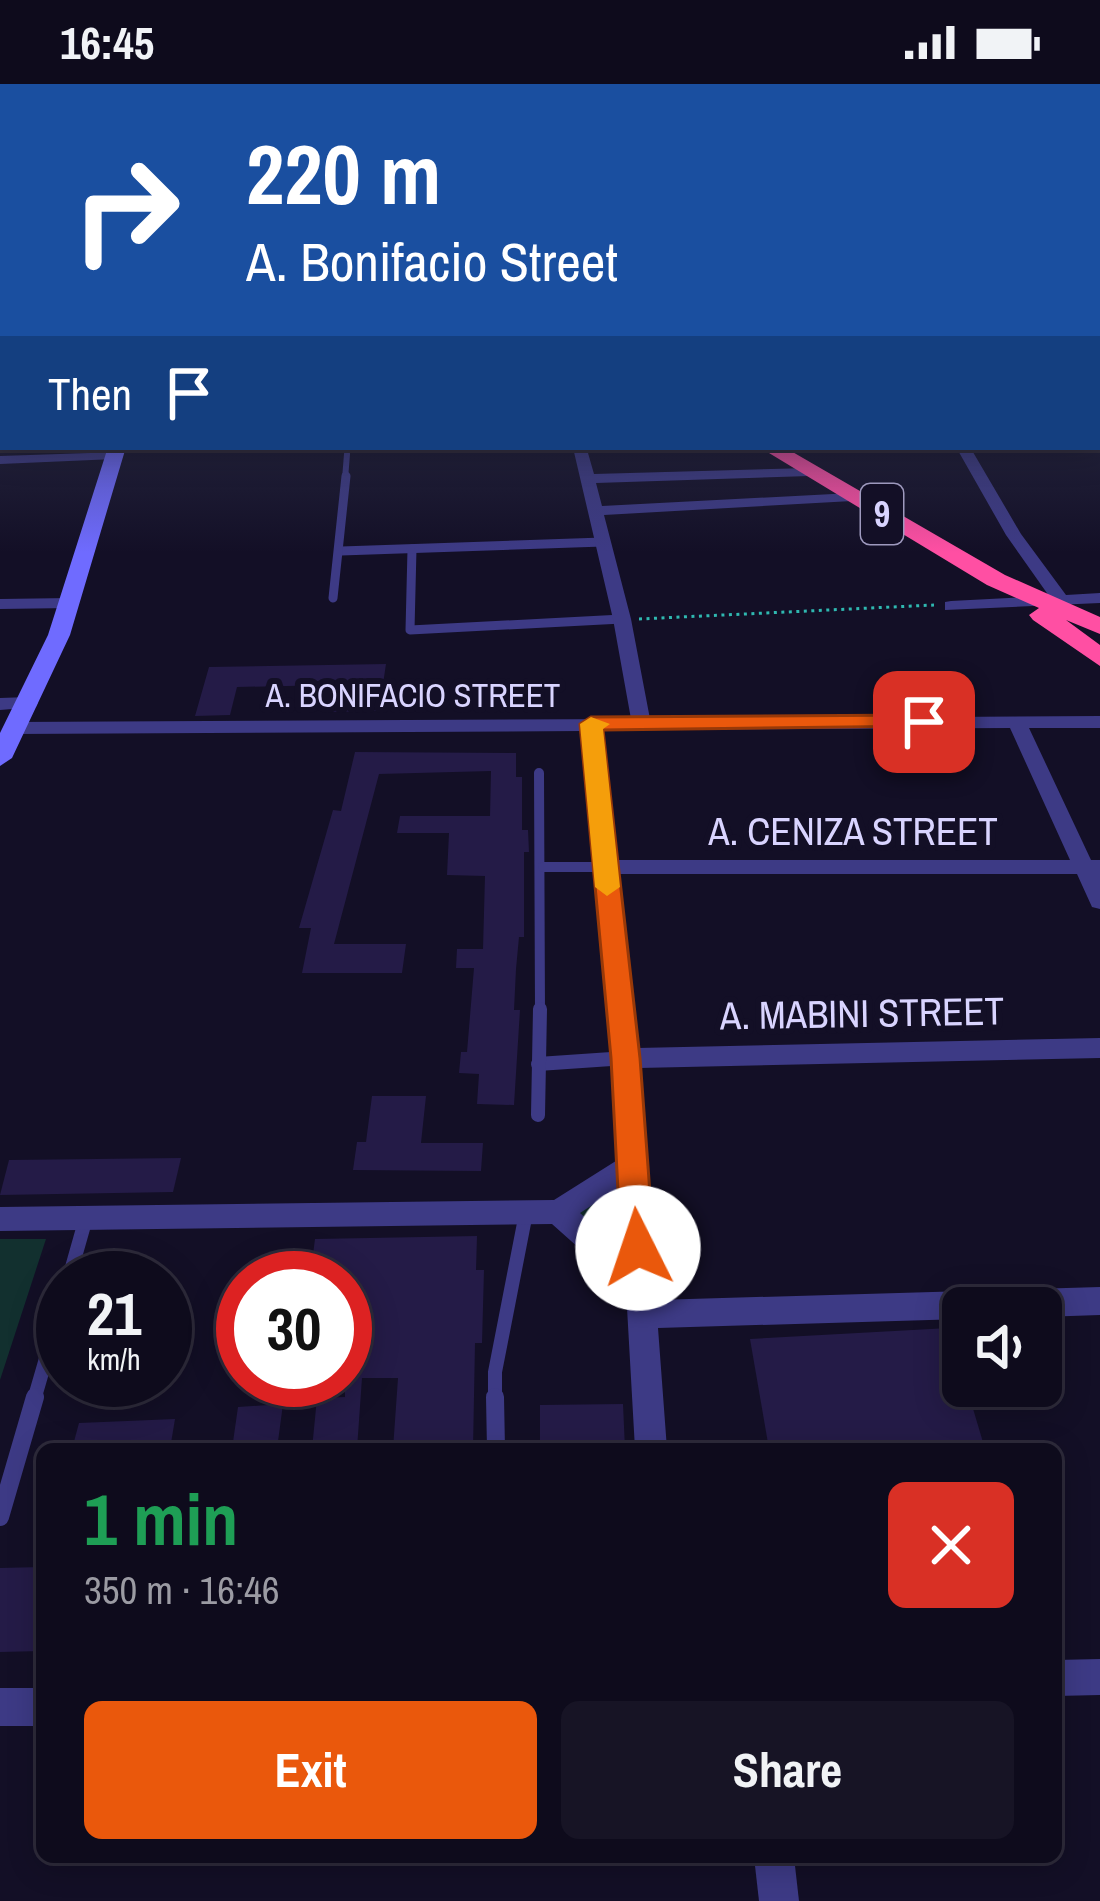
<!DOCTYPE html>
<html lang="en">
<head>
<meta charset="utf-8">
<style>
  :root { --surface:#0e0b1c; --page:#171425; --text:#f1f3f6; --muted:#9b9ba3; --line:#2e2b3b; --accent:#ea580c }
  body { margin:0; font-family:"Archivo Narrow",sans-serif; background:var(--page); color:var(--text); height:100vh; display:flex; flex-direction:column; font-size:45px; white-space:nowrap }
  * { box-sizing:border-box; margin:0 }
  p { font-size:39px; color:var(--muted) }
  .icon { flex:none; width:66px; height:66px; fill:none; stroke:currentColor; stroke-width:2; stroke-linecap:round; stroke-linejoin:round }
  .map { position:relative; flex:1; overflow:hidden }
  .panel { position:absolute; left:36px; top:1359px; width:1026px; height:420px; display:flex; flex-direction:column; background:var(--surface); border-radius:18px; box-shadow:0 6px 30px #0003,0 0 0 3px var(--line) }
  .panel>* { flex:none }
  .banner { position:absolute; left:0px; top:0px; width:1101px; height:366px; box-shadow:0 6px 30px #0003,0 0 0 3px var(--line); background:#1a4fa0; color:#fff; overflow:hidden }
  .tools { position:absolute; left:942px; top:1203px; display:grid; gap:24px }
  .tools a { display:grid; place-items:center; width:120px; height:120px; border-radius:18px; background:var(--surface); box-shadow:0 6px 30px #0003,0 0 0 3px var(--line); font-size:60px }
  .speed { position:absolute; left:36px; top:1167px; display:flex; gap:24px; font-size:60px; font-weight:700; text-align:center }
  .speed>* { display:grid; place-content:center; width:156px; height:156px; border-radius:50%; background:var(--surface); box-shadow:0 6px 30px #0003,0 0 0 3px var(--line); line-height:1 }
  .speed small { font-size:30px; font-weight:400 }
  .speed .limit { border:18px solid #d22; background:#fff; color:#111 }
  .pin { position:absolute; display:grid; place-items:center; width:102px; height:102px; color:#fff; margin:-51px; border-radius:24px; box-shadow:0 6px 18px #0006 }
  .me { position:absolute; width:132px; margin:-66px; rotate:356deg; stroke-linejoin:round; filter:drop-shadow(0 0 9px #0008) }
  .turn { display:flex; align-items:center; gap:42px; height:252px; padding:0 48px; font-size:54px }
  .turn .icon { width:156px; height:156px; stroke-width:2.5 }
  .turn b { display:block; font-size:84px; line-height:102px }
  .then { display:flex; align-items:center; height:114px; padding:0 48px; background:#0003; gap:24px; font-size:45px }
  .round { display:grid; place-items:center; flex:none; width:126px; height:126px; border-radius:18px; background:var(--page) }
  .overview { display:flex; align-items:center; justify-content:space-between; height:204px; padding:0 48px }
  h1 { font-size:72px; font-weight:800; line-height:90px; color:#1e9e55 }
  .action { display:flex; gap:24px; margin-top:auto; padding:24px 48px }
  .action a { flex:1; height:138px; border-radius:18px; background:var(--accent); color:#fff; font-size:48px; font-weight:800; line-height:138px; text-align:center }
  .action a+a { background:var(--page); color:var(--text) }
  .status { display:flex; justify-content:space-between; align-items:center; height:84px; padding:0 60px; background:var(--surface); direction:ltr }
  .status svg { height:33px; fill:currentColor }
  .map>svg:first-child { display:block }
</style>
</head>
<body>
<div class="status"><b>16:45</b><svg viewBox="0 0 49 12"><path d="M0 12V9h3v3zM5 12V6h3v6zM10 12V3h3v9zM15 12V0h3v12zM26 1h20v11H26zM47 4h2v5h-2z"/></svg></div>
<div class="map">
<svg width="1100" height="1817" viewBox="0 0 1100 1817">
  <rect width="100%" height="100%" fill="#130f26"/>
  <!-- green -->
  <g fill="#12302f">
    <path d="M624,1097l4,79 -54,-49z"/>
    <path d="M0,1155h46l-46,141z"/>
  </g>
  <!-- building -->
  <g fill="#241b47">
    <path d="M386,580l-7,47 -54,1 6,-27 -94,2 -7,28 -35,1 14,-49z"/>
    <path d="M355,668l161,1v24h6v53h6l1,22h-5v85h-5l-3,32 -2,41h6l-6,95 -37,-1 2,-30 -20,-1 2,-21h6l7,-84h-18l1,-19h26l2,-73 -38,-1 2,-42h-52l3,-17h90l1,-45 -112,3 -45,170h72l-4,29h-100l9,-45h-12l34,-118 8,1z"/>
    <path d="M372,1012h54l-5,47h62l-2,28 -128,-1 4,-28h9z"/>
    <path d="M181,1074l-8,34 -173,3 9,-35z"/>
    <path d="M477,1152l-1,34h8l-2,73h-7l-2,106h-80l5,-71h-36l-5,71h-45l5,-51 28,-1v-119h-35l5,-39z"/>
    <path d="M949,1244l36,121h-216l-19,-110z"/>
    <path d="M283,1320l-6,45h-45l6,-42z"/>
    <path d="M623,1320l2,45h-85v-44z"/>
    <path d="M175,1335l-5,30h-98l7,-26z"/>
    <path d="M42,1483v84l-42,1v-84z"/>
  </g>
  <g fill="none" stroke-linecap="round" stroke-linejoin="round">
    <!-- path -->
    <path stroke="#2fb8b0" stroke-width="3" stroke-dasharray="3 4.5" stroke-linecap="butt" d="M639,535l295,-14"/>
    <!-- lane-far4 -->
    <path stroke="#3d3a85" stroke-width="6" d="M345,395l2,-25"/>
    <!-- lane-far3 -->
    <g stroke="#3d3a85" stroke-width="9">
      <path d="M412,465l-2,81 212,-11"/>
      <path d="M341,467l262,-9"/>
      <path d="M333,514l13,-122"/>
    </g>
    <!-- lane-far2 -->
    <g stroke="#3d3a85" stroke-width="10">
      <path d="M539,689l1,239"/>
      <path d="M543,783h62"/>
    </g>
    <!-- lane-far1 -->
    <g stroke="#3d3a85" stroke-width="14">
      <path d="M538,980l88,-6"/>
      <path d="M538,1031l2,-106"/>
      <path d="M69,1194l17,-60"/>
      <path d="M34,1316l29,-100"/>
      <path d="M495,1316v-28l31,-159"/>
    </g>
    <!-- lane -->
    <g stroke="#3d3a85" stroke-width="18">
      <path d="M495,1313l1,52"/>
      <path d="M0,1433l35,-120"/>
    </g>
    <!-- street -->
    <g fill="#3d3a85" fill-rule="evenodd">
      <path d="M1098,348h2l-2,9z"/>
      <path d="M579,363h17l-8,6 6,21 215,-6 7,4 -7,4 -213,7 6,23 250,-13 7,4 -7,4 -248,14 27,104 19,100 450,-3v12h-71l62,132h9v49l-8,-2 -15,-33h-459l19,174 463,-10v20l-461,10 17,232 444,-13v28l-59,2v-9h-78v11l-305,9 9,121h-32l-9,-159 -74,-66 -552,7v-24l554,-7 65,-41 -6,-101 -31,-327 -568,3 -10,-6 10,-6 617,-3 -18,-100 -39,-167zM1010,644l60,132h-454l-15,-130zM620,1103l4,65 -44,-39z"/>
      <path d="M956,363h14l51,87 45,61 34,-2v10l-155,7v-8l6,-1 98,-5 -43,-61z"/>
      <path d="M120,368l2,3 -7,4 -115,5v-8z"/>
      <path d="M0,515l70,-1 8,5 -8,5 -70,1z"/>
      <path d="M29,613l9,6 -2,4 -36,3v-12z"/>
      <path d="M1100,1575v36l-44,1v-36z"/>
      <rect x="0" y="1604" width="42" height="38"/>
      <path d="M754,1773h40l5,44h-40z"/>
    </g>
    <!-- secondary -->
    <g fill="#6f6bff" fill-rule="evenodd">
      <path d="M0,276l3,1v10l-3,-1z"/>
      <path d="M108,363h18l-56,188 -58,123 -12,8v-33l48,-98z"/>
    </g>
    <!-- highway -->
    <g fill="#ff4fa3" fill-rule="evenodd">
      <path d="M0,265l3,1v12l-3,-1z"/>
      <path d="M759,363h25l221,128 95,42v17l-34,-14 34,25v21l-67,-46 -4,-5 10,-7 -52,-23z"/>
    </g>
  </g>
  <!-- sky -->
  <linearGradient id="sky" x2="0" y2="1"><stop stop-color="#0a0815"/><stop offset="0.46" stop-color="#333752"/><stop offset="1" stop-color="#333752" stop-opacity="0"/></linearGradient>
  <rect width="1100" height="469" fill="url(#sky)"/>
  <!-- route -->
  <path fill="#ea580c" stroke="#983908" stroke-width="3" d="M924,631l11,7 -4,4 -328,4 37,328 14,190 -5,10 -11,4 -12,-4 -5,-10 -10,-190 -31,-334 11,-7z"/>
  <!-- slow -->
  <path fill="#f59e0b" d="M591,633l19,7 -7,5 17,158 -13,9 -12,-9 -15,-163z"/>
  <g text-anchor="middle" stroke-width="12" stroke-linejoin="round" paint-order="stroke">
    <!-- far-street labels -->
    <g font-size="33" fill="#d9d4ff" stroke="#130f26">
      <text x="413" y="623">A. BONIFACIO STREET</text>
    </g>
    <!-- shield labels -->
    <rect fill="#130f26" stroke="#9e99be" stroke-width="3" x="861" y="400" width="42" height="60" rx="9"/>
    <g font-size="36" font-weight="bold" fill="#d9d4ff">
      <text x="882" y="443">9</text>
    </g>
    <!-- street labels -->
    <g font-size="39" fill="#d9d4ff" stroke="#130f26">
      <text x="853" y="761">A. CENIZA STREET</text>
      <text transform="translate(862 929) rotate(-1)" y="14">A. MABINI STREET</text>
    </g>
  </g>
</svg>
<div class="tools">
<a><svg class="icon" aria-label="sound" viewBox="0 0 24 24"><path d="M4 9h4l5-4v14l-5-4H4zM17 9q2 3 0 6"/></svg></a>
</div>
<div class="speed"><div>21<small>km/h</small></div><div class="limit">30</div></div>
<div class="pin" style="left:924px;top:638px;background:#d93025"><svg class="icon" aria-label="arrive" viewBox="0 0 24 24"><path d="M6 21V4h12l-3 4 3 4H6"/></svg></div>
<svg class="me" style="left:638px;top:1164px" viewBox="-20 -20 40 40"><circle r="19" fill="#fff"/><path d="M0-13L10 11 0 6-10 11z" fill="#ea580c"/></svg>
<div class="banner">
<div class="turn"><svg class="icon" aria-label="right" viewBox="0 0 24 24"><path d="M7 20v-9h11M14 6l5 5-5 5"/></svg><div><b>220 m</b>A. Bonifacio Street</div></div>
<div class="then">Then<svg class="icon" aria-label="arrive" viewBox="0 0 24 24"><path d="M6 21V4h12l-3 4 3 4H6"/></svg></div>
</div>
<section class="panel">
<div class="overview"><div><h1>1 min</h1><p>350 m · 16:46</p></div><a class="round" style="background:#d93025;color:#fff"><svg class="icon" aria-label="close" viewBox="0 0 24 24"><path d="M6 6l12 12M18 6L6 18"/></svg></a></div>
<div class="action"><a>Exit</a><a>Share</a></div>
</section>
</div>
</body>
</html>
